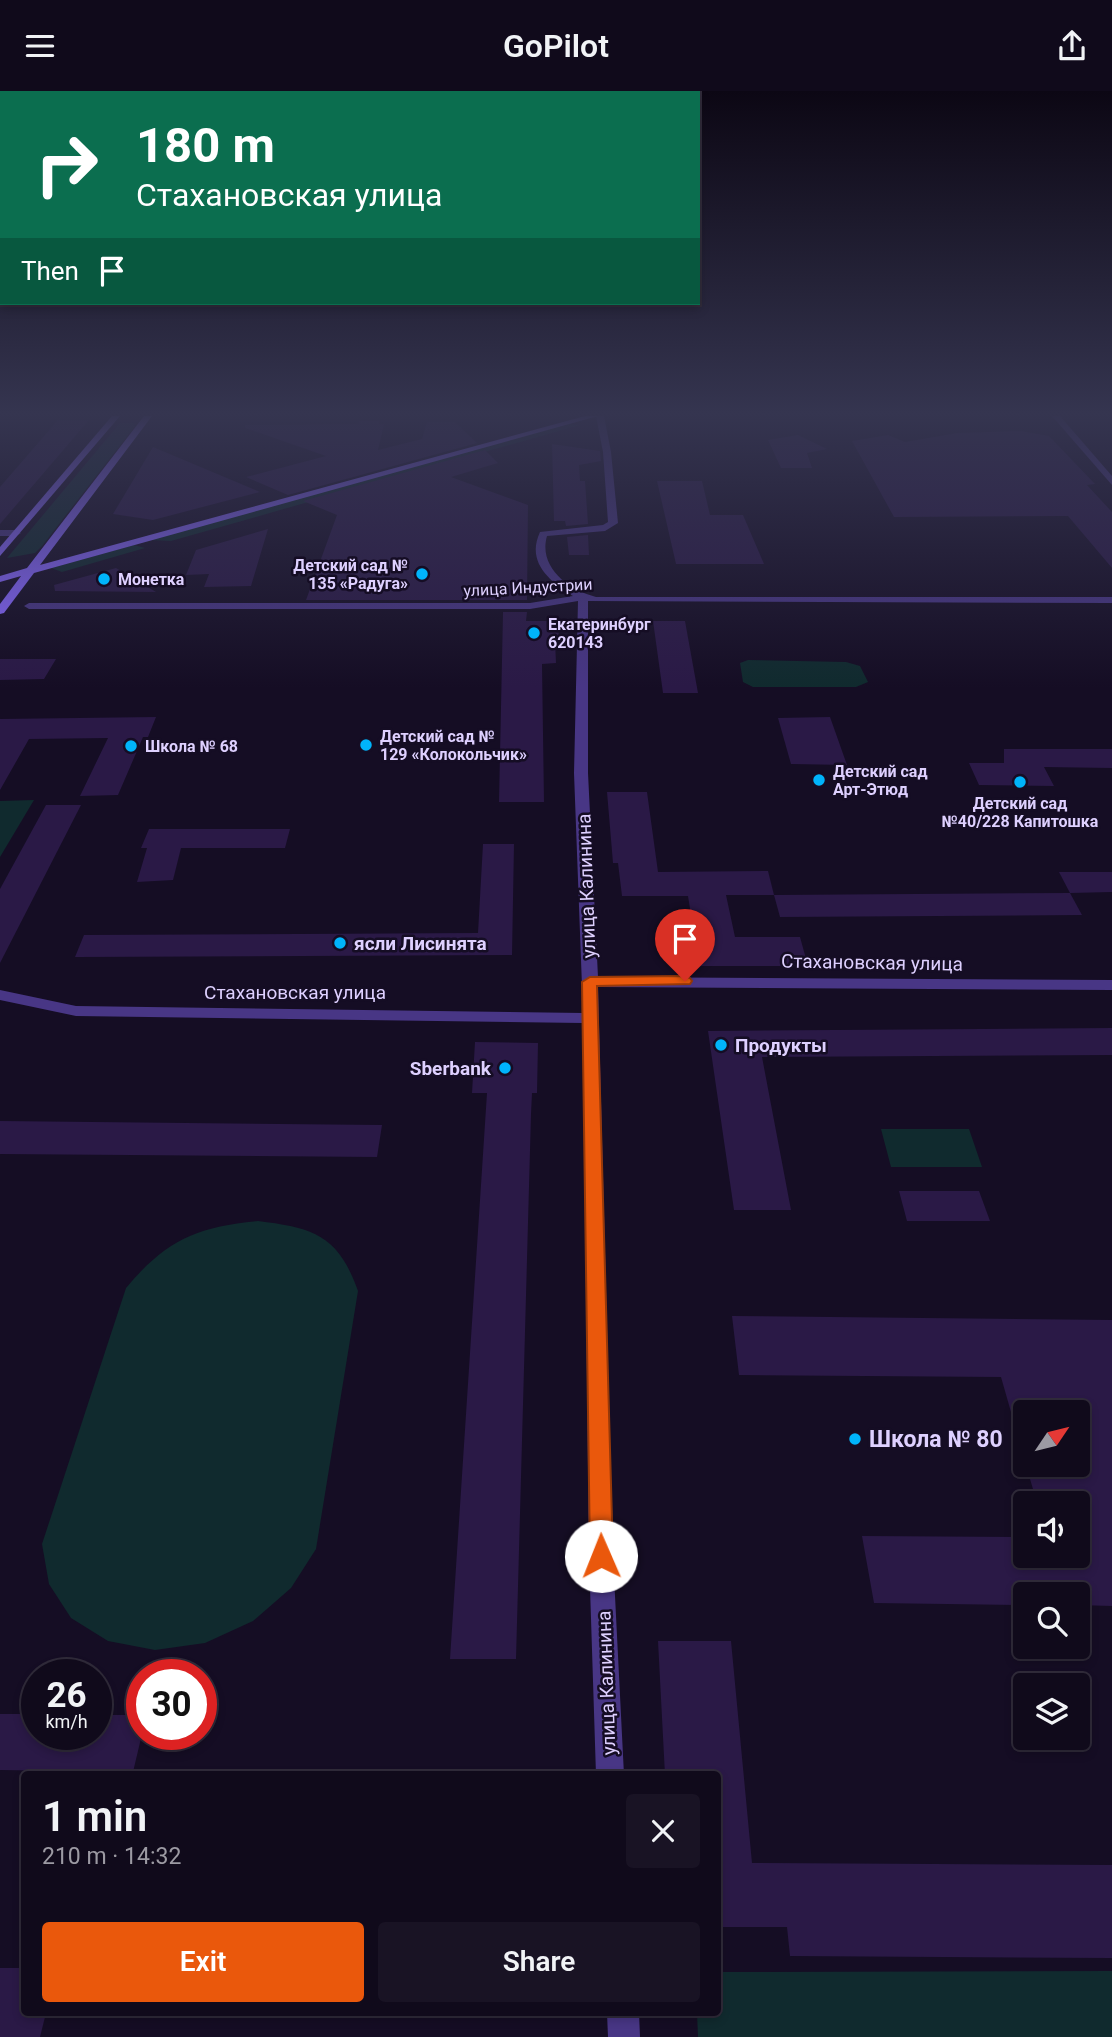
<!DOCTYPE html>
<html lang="en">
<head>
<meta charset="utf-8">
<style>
  :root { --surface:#100a1b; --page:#191324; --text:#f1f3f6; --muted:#9c9aa3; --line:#302b3a; --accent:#ea580c }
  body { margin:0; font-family:Roboto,sans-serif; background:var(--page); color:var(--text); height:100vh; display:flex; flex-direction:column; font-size:26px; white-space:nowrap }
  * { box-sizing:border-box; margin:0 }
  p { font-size:23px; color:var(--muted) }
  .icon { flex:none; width:38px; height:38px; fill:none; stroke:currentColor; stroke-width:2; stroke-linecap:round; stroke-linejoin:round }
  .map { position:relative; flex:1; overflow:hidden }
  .side { position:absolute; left:21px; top:1680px; width:700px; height:245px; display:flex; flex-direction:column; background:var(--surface); border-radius:7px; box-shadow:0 4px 10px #0003,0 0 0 2px var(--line) }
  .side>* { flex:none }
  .top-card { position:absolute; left:0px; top:0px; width:700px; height:214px; box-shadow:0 4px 10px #0003,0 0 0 2px var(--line); background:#0b6e4f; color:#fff; overflow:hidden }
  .needle { width:46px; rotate:55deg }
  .tools { position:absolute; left:1013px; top:1309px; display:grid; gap:14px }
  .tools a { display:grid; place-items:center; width:77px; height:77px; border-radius:7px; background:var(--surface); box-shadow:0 4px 10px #0003,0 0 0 2px var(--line); font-size:35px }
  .speed { position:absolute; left:21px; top:1568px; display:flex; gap:14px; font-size:35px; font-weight:700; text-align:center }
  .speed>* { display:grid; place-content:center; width:91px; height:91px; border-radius:50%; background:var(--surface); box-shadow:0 4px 10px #0003,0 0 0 2px var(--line); line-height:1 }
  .speed small { font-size:18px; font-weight:400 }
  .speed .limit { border:10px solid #d22; background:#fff; color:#111 }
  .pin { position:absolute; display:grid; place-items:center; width:60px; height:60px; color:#fff; margin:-72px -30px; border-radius:50% 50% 50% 0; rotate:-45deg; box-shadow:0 0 7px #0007 }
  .pin .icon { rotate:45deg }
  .me { position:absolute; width:77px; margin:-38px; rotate:359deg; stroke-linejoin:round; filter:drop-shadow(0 0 5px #0008) }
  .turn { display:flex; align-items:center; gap:24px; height:147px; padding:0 21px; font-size:32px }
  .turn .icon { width:91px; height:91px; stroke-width:2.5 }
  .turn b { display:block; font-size:49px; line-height:60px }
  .then { display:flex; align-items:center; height:66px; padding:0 21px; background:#0003; gap:14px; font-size:26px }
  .round { display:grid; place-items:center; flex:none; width:74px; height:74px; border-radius:7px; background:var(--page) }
  .head { display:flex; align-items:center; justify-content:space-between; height:119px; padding:0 21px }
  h1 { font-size:42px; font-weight:600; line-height:52px }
  .button { display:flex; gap:14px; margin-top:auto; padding:14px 21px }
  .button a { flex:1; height:80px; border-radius:7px; background:var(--accent); color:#fff; font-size:28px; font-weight:600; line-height:80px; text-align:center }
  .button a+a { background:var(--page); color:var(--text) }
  header { display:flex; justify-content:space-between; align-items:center; height:91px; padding:0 21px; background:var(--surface); font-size:32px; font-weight:600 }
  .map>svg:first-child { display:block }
</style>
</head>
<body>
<header><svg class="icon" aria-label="menu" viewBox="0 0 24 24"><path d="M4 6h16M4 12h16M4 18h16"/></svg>GoPilot<svg class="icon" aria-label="share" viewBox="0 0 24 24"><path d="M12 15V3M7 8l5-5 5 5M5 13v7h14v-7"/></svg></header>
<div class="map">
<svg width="1112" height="1946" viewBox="0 0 1112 1946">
  <rect width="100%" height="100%" fill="#150d24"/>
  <!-- green -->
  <g fill="#102a2e">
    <path d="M120,332h14l1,3 -93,120 -7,7 -28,5z"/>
    <path d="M567,333l13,1 -409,116 -22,-1z"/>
    <path d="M134,454l11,3 -83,24 -11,-4z"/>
    <path d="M748,569l98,2 14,4 8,16 -12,5h-103l-10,-5 -3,-19z"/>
    <path d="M34,709l-34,57v-56z"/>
    <path d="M881,1038h88l13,38h-91z"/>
    <path d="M258,1130c56,7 80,14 100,70l-42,258 -25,39 -38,33 -48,22 -50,7 -47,-9 -37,-23 -22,-34 -7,-40 84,-256c40,-48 70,-61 132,-67z"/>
    <path d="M1112,1880v66h-414l-1,-24h21v-41z"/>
  </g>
  <!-- building -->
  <g fill="#2a1946">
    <path d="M58,329h31l-89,104v-37z"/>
    <path d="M359,330h21l-1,3h5l-6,26 44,-11 5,-17h28l22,21 -189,52 -42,-18 80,-21 -81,-28v-3l113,-1z"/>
    <path d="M1021,340l28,5 46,48 -8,1 25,27v56l-44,-52 -174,1 -42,-76 36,-6 17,7 52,-9z"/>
    <path d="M798,344l29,14 -20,4 5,15h-31l-13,-28z"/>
    <path d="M552,353l48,7 1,10 -22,4 1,16h5l3,43 -22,2 -1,-5h-11z"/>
    <path d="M153,356l107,45 -107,28 -40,-6z"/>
    <path d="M485,359l13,13 -47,14 77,28 -1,95h-221l31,-85 -34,-14z"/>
    <path d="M657,390h45l8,34h33l21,49h-88z"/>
    <path d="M268,438l-17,57 -47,1 5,-13 -23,1 10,-25z"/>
    <path d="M588,444l1,20h-20l-2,-18z"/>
    <path d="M116,477l40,24 -101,-1 -1,-6z"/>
    <path d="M503,521h24l-1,9h32l1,20h-4l1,22 -14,1 2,138h-45z"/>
    <path d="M653,530h32l13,72h-35z"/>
    <path d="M0,568h56l-12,20 -44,1z"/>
    <path d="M156,626l-8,20h-5l-25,58 -38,1 28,-58 -79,1 -29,51v-71z"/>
    <path d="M830,626l17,48 -56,-1 -13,-46z"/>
    <path d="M1004,658h108v19l-68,-1 10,19 -75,-1 -10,-22h35z"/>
    <path d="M607,701h40l11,80 110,-1 6,24h-48l9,42h65l8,29h-109l-11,-70h-66l-4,-33h-5z"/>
    <path d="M46,714h35l-81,158v-74z"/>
    <path d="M149,738h141l-5,19h-104l-8,32 -36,2 10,-34h-6z"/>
    <path d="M483,753h31l-2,111 -437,2 9,-22 394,-2z"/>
    <path d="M1059,781h53v20l-42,1z"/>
    <path d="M1070,802l12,22 -302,2 -6,-22z"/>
    <path d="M1112,937v27l-350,2 29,153h-57l-26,-179z"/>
    <path d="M475,951l63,1 -1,50h-5l-1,21 -15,545h-66l37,-566h-15z"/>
    <path d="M0,1030l382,4 -5,32 -377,-3z"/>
    <path d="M899,1100h80l11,30h-83z"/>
    <path d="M732,1225l380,4v286l-34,-1v-11h-52v11l-152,-2 -12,-67 164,1v19h52v-53h-41l-11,-38h52v-53h-67l-10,-35 -262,-2z"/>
    <path d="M658,1550h73l21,222 360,2v93l-322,-2 -3,-29h-69v-152h-53z"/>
    <path d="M0,1623h37v20h59v-19h46v19l-9,38 -133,-2z"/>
    <path d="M0,1877h24v45h22l-6,24h-40z"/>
  </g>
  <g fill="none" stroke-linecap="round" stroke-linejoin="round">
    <!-- street -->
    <g fill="#483685" fill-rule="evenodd">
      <path d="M596,325h8l7,36 7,71 -13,8 -58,5c-9,31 21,54 49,61h516v6l-524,-2v172l10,204 514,3v10l-514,-3 15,569 11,219h-28l-7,-219 -6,-533 -507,-7 -76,-16v-10l76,16 507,7 -9,-240 4,-172 -48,8h-501l-5,-3 5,-3h501l43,-7c-24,-15 -47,-34 -33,-64l63,-7 5,-3 -5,-70z"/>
      <path d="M1052,325h8l52,60v9z"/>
      <path d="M0,439h16l5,3 -5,3h-16z"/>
      <path d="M607,1922h32l1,24h-32z"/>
    </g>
    <!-- secondary -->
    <g fill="#8767ff" fill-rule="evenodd">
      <path d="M112,325h8l-120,140v-9z"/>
      <path d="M144,325h8l-112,149 545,-149h13l-564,157 -30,40 -4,1v-10l21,-28 -21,6v-6l27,-8z"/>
    </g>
  </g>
  <!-- sky -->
  <linearGradient id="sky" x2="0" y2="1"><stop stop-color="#0c0714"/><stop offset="0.54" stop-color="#353550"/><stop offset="1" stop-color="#353550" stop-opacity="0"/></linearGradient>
  <rect width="1112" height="597" fill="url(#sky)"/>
  <!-- route -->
  <path fill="#ea580c" stroke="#983908" stroke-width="2" d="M685,885l5,2 2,3 -2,3 -93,2 16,570 -4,7 -8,3 -8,-3 -3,-7 -8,-574 8,-5z"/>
  <!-- markers -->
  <g fill="#00b4fb" stroke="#150d24" stroke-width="2.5">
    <circle cx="422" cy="483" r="7"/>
    <circle cx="104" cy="488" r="7"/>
    <circle cx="534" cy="542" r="7"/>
    <circle cx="366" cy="654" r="7"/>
    <circle cx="131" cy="655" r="7"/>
    <circle cx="819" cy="689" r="7"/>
    <circle cx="1020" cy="691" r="7"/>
    <circle cx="340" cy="852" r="7"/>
    <circle cx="721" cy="954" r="7"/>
    <circle cx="505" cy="977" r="7"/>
    <circle cx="855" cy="1348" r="7"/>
  </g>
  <g text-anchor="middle" stroke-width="5" stroke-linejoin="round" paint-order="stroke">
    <!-- far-poi labels -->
    <g font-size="16" font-weight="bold" fill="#ded0ff" stroke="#150d24" text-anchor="start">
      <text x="408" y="480" text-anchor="end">Детский сад №<tspan x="408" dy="18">135 «Радуга»</tspan></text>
      <text x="118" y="494">Монетка</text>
      <text x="548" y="539">Екатеринбург<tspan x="548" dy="18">620143</tspan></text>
      <text x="380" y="651">Детский сад №<tspan x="380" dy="18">129 «Колокольчик»</tspan></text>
      <text x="145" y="661">Школа № 68</text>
      <text x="833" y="686">Детский сад<tspan x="833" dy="18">Арт-Этюд</tspan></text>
      <text x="1020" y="718" text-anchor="middle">Детский сад<tspan x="1020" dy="18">№40/228 Капитошка</tspan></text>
    </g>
    <!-- far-street labels -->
    <g font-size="16" fill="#ded0ff" stroke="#150d24">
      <text transform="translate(528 496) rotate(-3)" y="6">улица Индустрии</text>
    </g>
    <!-- street labels -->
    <g font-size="19" fill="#ded0ff" stroke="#150d24">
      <text transform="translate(586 795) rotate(-92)" y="7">улица Калинина</text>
      <text transform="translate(872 871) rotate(1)" y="7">Стахановская улица</text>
      <text x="295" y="908">Стахановская улица</text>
      <text transform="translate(606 1592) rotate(-92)" y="7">улица Калинина</text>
    </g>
    <!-- poi labels -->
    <g font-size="19" font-weight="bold" fill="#ded0ff" stroke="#150d24" text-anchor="start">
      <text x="354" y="859">ясли Лисинята</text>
      <text x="735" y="961">Продукты</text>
      <text x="491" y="984" text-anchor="end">Sberbank</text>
    </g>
    <!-- near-poi labels -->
    <g font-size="23" font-weight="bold" fill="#ded0ff" stroke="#150d24" text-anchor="start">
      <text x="869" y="1356">Школа № 80</text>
    </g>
  </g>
</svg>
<div class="tools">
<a><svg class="needle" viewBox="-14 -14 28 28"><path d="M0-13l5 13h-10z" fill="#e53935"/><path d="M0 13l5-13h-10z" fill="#9c9aa3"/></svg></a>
<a><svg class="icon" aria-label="sound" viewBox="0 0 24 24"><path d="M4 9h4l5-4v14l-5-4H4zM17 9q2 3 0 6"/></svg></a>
<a><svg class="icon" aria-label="search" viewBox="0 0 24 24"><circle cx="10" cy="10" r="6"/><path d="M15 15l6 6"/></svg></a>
<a><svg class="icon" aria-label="layers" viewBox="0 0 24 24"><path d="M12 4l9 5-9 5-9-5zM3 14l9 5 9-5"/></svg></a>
</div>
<div class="speed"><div>26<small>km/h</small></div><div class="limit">30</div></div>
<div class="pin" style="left:685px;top:890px;background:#d93025"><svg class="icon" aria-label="arrive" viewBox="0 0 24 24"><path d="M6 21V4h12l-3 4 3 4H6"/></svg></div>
<svg class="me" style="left:601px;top:1465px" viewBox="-20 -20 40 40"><circle r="19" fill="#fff"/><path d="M0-13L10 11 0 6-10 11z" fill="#ea580c"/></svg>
<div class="top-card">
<div class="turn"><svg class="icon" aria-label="right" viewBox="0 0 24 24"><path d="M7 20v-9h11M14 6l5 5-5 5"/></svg><div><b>180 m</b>Стахановская улица</div></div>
<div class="then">Then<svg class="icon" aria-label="arrive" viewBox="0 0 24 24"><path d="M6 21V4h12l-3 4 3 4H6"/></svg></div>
</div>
<section class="side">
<div class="head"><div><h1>1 min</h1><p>210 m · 14:32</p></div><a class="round"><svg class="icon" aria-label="close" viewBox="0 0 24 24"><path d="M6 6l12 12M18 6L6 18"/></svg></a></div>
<div class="button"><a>Exit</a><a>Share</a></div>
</section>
</div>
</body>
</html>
